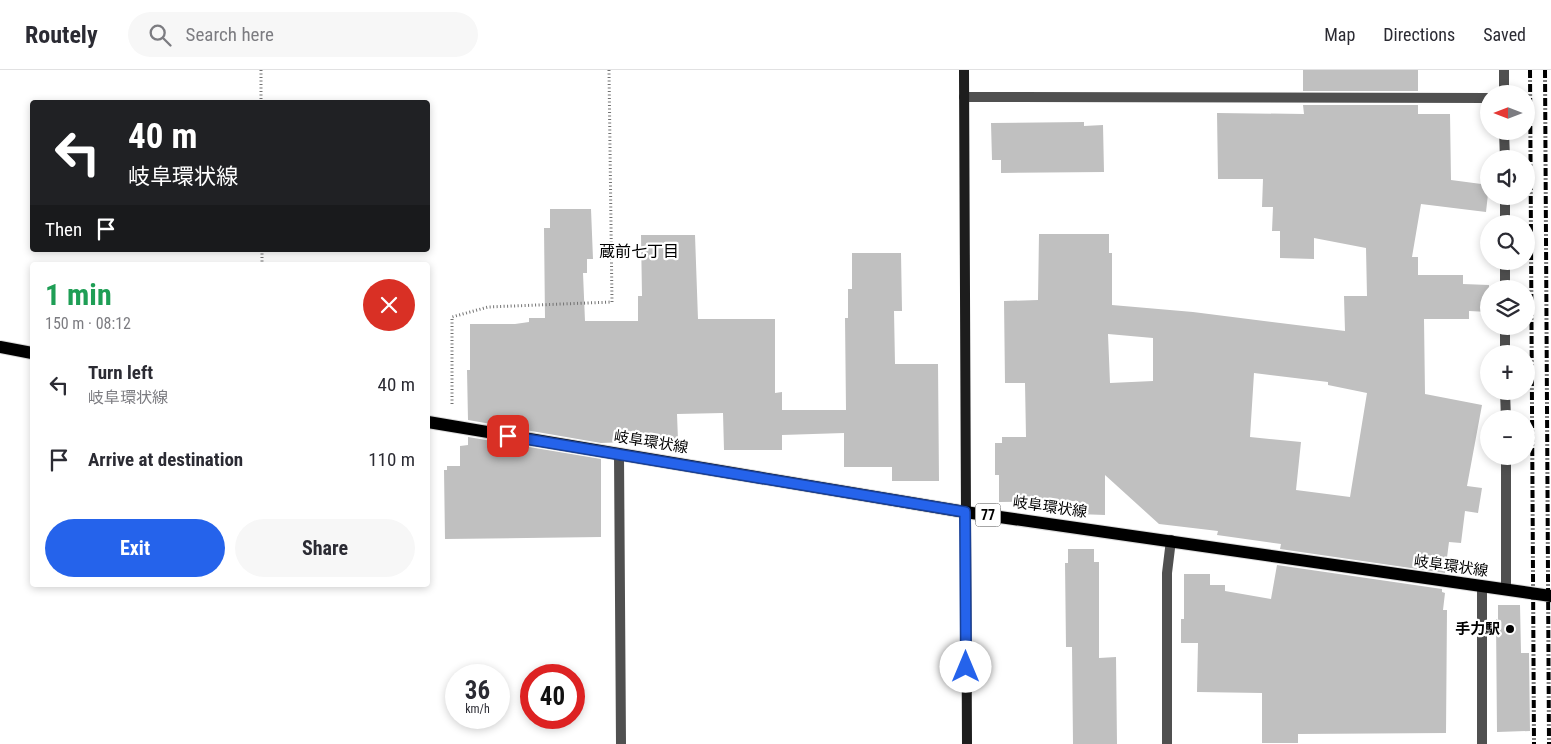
<!DOCTYPE html>
<html lang="en">
<head>
<meta charset="utf-8">
<style>
  :root { --surface:#fff; --page:#f7f7f7; --text:#2b2b33; --muted:#7c7c81; --line:#e1e1e2; --accent:#2563eb }
  body { margin:0; font-family:"Roboto Condensed","Noto Sans JP",sans-serif; background:var(--page); color:var(--text); height:100vh; display:flex; flex-direction:column; font-size:19px; white-space:nowrap }
  * { box-sizing:border-box; margin:0 }
  p { font-size:16px; color:var(--muted) }
  .icon { flex:none; width:28px; height:28px; fill:none; stroke:currentColor; stroke-width:2; stroke-linecap:round; stroke-linejoin:round }
  .map { position:relative; flex:1; overflow:hidden }
  .drawer { position:absolute; left:30px; top:192px; width:400px; height:325px; display:flex; flex-direction:column; background:var(--surface); border-radius:5px; box-shadow:0 2px 8px #0003 }
  .drawer>* { flex:none }
  .guide { position:absolute; left:30px; top:30px; width:400px; height:152px; border-radius:5px; box-shadow:0 2px 8px #0003; background:#202124; color:#fff; overflow:hidden }
  .needle { width:32px; rotate:270deg }
  .controls { position:absolute; left:1480px; top:15px; display:grid; gap:10px }
  .controls a { display:grid; place-items:center; width:55px; height:55px; border-radius:50%; background:var(--surface); box-shadow:0 2px 8px #0003; font-size:25px }
  .speed { position:absolute; left:445px; top:594px; display:flex; gap:10px; font-size:25px; font-weight:700; text-align:center }
  .speed>* { display:grid; place-content:center; width:65px; height:65px; border-radius:50%; background:var(--surface); box-shadow:0 2px 8px #0003; line-height:1 }
  .speed small { font-size:12px; font-weight:400 }
  .speed .limit { border:8px solid #d22; background:#fff; color:#111 }
  .pin { position:absolute; display:grid; place-items:center; width:42px; height:42px; color:#fff; margin:-21px; border-radius:10px; box-shadow:0 2px 8px #0006 }
  .me { position:absolute; width:55px; margin:-28px; rotate:0deg; stroke-linejoin:round; filter:drop-shadow(0 0 4px #0008) }
  .turn { display:flex; align-items:center; gap:18px; height:105px; padding:0 15px; font-size:22px }
  .turn .icon { width:65px; height:65px; stroke-width:2.5 }
  .turn b { display:block; font-size:35px; line-height:42px }
  .then { display:flex; align-items:center; height:48px; padding:0 15px; background:#0003; gap:10px; font-size:19px }
  .round { display:grid; place-items:center; flex:none; width:52px; height:52px; border-radius:26px; background:var(--page) }
  .overview { display:flex; align-items:center; justify-content:space-between; height:85px; padding:0 15px }
  h1 { font-size:30px; font-weight:700; line-height:38px; color:#1e9e55 }
  .primary-button { display:flex; gap:10px; margin-top:auto; padding:10px 15px }
  .primary-button a { flex:1; height:58px; border-radius:30px; background:var(--accent); color:#fff; font-size:20px; font-weight:700; line-height:58px; text-align:center }
  .primary-button a+a { background:var(--page); color:var(--text) }
  ul { padding:0; list-style:none }
  li { display:flex; align-items:center; gap:15px; height:75px; padding:0 15px }
  li div { flex:1 }
  li b { display:block; font-size:19px }
  li em { font-style:normal }
  header { display:flex; align-items:center; gap:30px; box-sizing:border-box; height:70px; padding:0 25px; background:var(--surface); border-bottom:1px solid var(--line) }
  header strong { font-size:24px }
  nav { display:flex; gap:28px; margin-inline-start:auto; font-size:18px }
  .search { width:350px; height:45px; background:var(--page); display:flex; align-items:center; gap:12px; box-sizing:border-box; padding:0 18px; border-radius:28px; color:var(--muted); font-size:19px }
  .map>svg:first-child { display:block }
</style>
</head>
<body>
<header>
<strong>Routely</strong>
<div class="search"><svg class="icon" aria-label="search" viewBox="0 0 24 24"><circle cx="10" cy="10" r="6"/><path d="M15 15l6 6"/></svg>Search here</div>
<nav><a>Map</a><a>Directions</a><a>Saved</a></nav>
</header>
<div class="map">
<svg width="1551" height="674" viewBox="0 0 1551 674">
  <rect width="100%" height="100%" fill="#fff"/>
  <!-- building -->
  <g fill="#c0c0c0" fill-rule="evenodd">
    <rect x="1303" y="0" width="115" height="21"/>
    <path d="M1303,35h115v9h32l1,66 38,5 -3,27 -65,-8 -9,53h6v18h45v9l26,1v27l-20,-1v8h-45l1,75 57,11 -15,81 15,2 -4,25 -13,-2 -4,32 -12,-1 -4,31 -165,-24 1,-5 -64,-9 1,-4 -59,-7 -54,-49v40l-27,-1v-13l-79,1v-27h-4v-32h7v-6h24l-1,-54h-20l-1,-82 34,-1 1,-66h70v19h3v52l81,7 152,19 -1,-35h23l-1,-48 -52,-10v21l-34,-1v-27h-8l1,-24h-11l1,-28h-45l-1,-66 87,1zM1108,264l45,4v43l-43,2zM1254,303l74,9v3l39,8 -17,104 -54,-7 5,-48 -51,-5z"/>
    <path d="M1084,52v4l19,-1 1,47 -103,1v-13h-9l-1,-37z"/>
    <path d="M550,139h41l2,50h-6v14h-4l2,48h53v-25h4l-1,-61h54l3,84h77v74l7,-1v18h64l-1,-92h3v-29h4v-36h49l1,58h-8l1,53h43l1,117h-47v-14h-48v-34l-62,2v15h-58l-1,-37 -46,1 1,26 -77,3 -133,-23 -1,-50h3v-46h45l14,-2v-4h16l-1,-90h6z"/>
    <path d="M468,367l133,22v78l-156,2 -1,-69h3v-4h13v-20l8,-1z"/>
    <path d="M1068,479h26v13h5v96l17,-1 1,87h-44l-1,-97h-6l-1,-84h3z"/>
    <path d="M1277,495l165,24v3l3,1 -2,17h4l-1,123 -148,1v9h-36v-50l-65,-1 1,-49h-17v-24h3v-45h26v11h15v6l46,8z"/>
    <path d="M1498,535h22l1,48h8l1,78 -33,1 -1,-113 2,1z"/>
  </g>
  <g fill="none" stroke-linecap="round" stroke-linejoin="round">
    <!-- primary casing -->
    <g stroke="#dbdbdb" stroke-width="14">
      <g id="primary">
        <path d="M0,277l32,6"/>
        <path d="M428,352l537,90 586,84"/>
      </g>
    </g>
    <!-- path -->
    <g stroke="#727272" stroke-width="3" stroke-dasharray="1 2.5" stroke-linecap="butt">
      <path d="M261,0v32"/>
      <path d="M262,180v15"/>
      <path d="M452,334v-87l36,-10 124,-5 -3,-232"/>
    </g>
    <!-- street -->
    <g stroke="#505050" stroke-width="10">
      <path d="M1504,0v24"/>
      <path d="M964,27l525,1"/>
      <path d="M1504,61l1,28"/>
      <path d="M1505,126v28"/>
      <path d="M1505,191v28"/>
      <path d="M1505,256v28"/>
      <path d="M1505,321l1,28"/>
      <path d="M619,384l2,290"/>
      <path d="M1506,386v134"/>
      <path d="M1167,674v-171l4,-33"/>
      <path d="M1482,674v-157"/>
    </g>
    <!-- secondary -->
    <path stroke="#1d1d1d" stroke-width="10" d="M964,0l3,674"/>
    <!-- primary -->
    <use href="#primary" stroke="#000" stroke-width="12"/>
    <!-- rail -->
    <g stroke="#000" stroke-width="4" stroke-dasharray="8 2.5 1 2.5" stroke-linecap="butt">
      <path d="M1530,0l4,674"/>
      <path d="M1545,0l4,674"/>
    </g>
  </g>
  <g fill="none" stroke-linecap="round" stroke-linejoin="round">
    <!-- route casing -->
    <g stroke="#184099" stroke-width="12">
      <path id="route" d="M508,366l457,76 1,155"/>
    </g>
    <!-- route -->
    <use href="#route" stroke="#2563eb" stroke-width="9"/>
  </g>
  <!-- markers -->
  <circle fill="#000" stroke="#fff" stroke-width="2" cx="1510" cy="559" r="5"/>
  <g text-anchor="middle" stroke-width="4.5" stroke-linejoin="round" paint-order="stroke">
    <!-- shield labels -->
    <rect fill="#fff" stroke="#4c4c4c" stroke-width="1" x="975.5" y="433.5" width="25" height="23" rx="4"/>
    <g font-size="14" font-weight="bold" fill="#000">
      <text x="988" y="450">77</text>
    </g>
    <!-- street labels -->
    <g font-size="15" fill="#000" stroke="#fff">
      <text transform="translate(651 372) rotate(9)" y="5">岐阜環状線</text>
      <text transform="translate(1050 437) rotate(8)" y="5">岐阜環状線</text>
      <text transform="translate(1451 496) rotate(8)" y="5">岐阜環状線</text>
    </g>
    <!-- poi labels -->
    <g font-size="15" font-weight="bold" fill="#000" stroke="#fff" text-anchor="end">
      <text x="1500" y="564">手力駅</text>
    </g>
    <!-- neighbourhood labels -->
    <g font-size="16" fill="#000" stroke="#fff">
      <text x="639" y="187">蔵前七丁目</text>
    </g>
  </g>
</svg>
<div class="controls">
<a><svg class="needle" viewBox="-14 -14 28 28"><path d="M0-13l5 13h-10z" fill="#e53935"/><path d="M0 13l5-13h-10z" fill="#7c7c81"/></svg></a>
<a><svg class="icon" aria-label="sound" viewBox="0 0 24 24"><path d="M4 9h4l5-4v14l-5-4H4zM17 9q2 3 0 6"/></svg></a>
<a><svg class="icon" aria-label="search" viewBox="0 0 24 24"><circle cx="10" cy="10" r="6"/><path d="M15 15l6 6"/></svg></a>
<a><svg class="icon" aria-label="layers" viewBox="0 0 24 24"><path d="M12 4l9 5-9 5-9-5zM3 14l9 5 9-5"/></svg></a>
<a>+</a>
<a>−</a>
</div>
<div class="speed"><div>36<small>km/h</small></div><div class="limit">40</div></div>
<div class="pin" style="left:508px;top:366px;background:#d93025"><svg class="icon" aria-label="arrive" viewBox="0 0 24 24"><path d="M6 21V4h12l-3 4 3 4H6"/></svg></div>
<svg class="me" style="left:966px;top:597px" viewBox="-20 -20 40 40"><circle r="19" fill="#fff"/><path d="M0-13L10 11 0 6-10 11z" fill="#2563eb"/></svg>
<div class="guide">
<div class="turn"><svg class="icon" aria-label="left" viewBox="0 0 24 24"><path d="M17 20v-9H6M10 6l-5 5 5 5"/></svg><div><b>40 m</b>岐阜環状線</div></div>
<div class="then">Then<svg class="icon" aria-label="arrive" viewBox="0 0 24 24"><path d="M6 21V4h12l-3 4 3 4H6"/></svg></div>
</div>
<section class="drawer">
<div class="overview"><div><h1>1 min</h1><p>150 m · 08:12</p></div><a class="round" style="background:#d93025;color:#fff"><svg class="icon" aria-label="close" viewBox="0 0 24 24"><path d="M6 6l12 12M18 6L6 18"/></svg></a></div>
<ul>
<li><svg class="icon" aria-label="left" viewBox="0 0 24 24"><path d="M17 20v-9H6M10 6l-5 5 5 5"/></svg><div><b>Turn left</b><p>岐阜環状線</p></div><em>40 m</em></li>
<li><svg class="icon" aria-label="arrive" viewBox="0 0 24 24"><path d="M6 21V4h12l-3 4 3 4H6"/></svg><div><b>Arrive at destination</b></div><em>110 m</em></li>
</ul>
<div class="primary-button"><a>Exit</a><a>Share</a></div>
</section>
</div>
</body>
</html>
